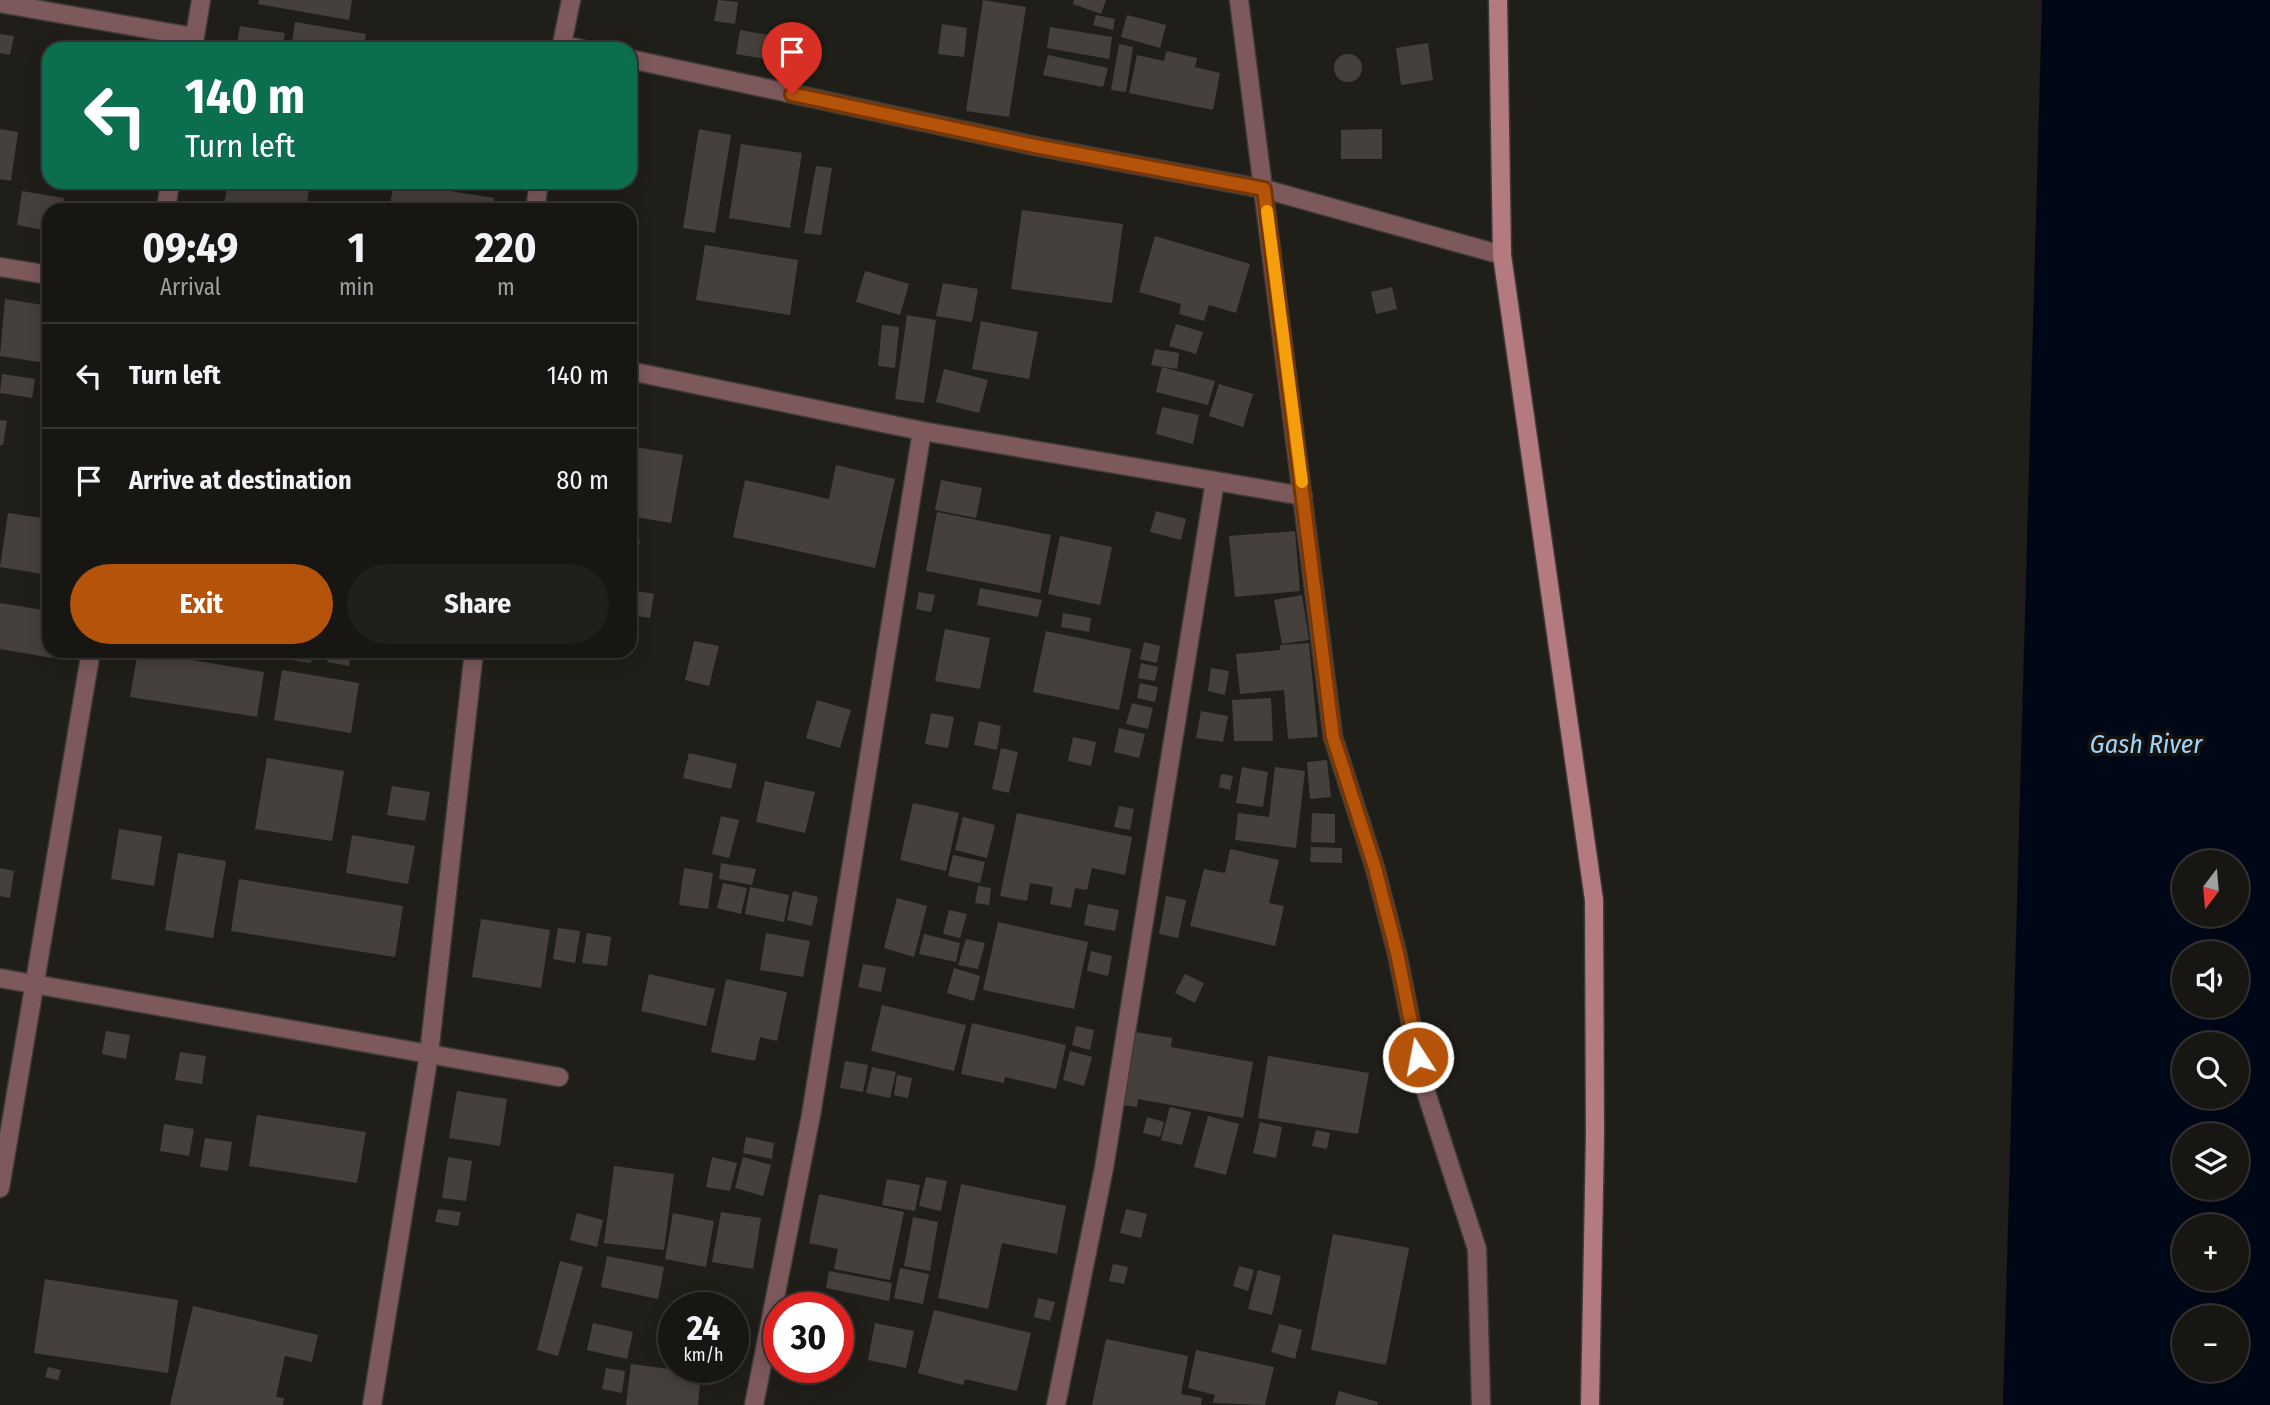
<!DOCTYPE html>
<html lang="en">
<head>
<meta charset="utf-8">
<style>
  :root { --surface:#181613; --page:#211f1c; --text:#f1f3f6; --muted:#9f9fa0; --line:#363533; --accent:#b45309 }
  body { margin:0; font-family:"Fira Sans Condensed",sans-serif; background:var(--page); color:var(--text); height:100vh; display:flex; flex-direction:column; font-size:26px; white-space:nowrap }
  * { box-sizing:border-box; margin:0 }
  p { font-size:23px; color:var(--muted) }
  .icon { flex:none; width:38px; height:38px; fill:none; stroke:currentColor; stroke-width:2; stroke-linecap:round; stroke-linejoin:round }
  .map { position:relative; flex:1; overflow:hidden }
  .drawer { position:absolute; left:42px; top:203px; width:595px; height:455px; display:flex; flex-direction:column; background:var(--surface); border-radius:21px; box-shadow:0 4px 18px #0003,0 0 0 2px var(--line) }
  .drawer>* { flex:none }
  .guide { position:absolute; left:42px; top:42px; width:595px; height:147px; border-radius:21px; box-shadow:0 4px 18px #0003,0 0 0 2px var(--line); background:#0b6e4f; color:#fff; overflow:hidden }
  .needle { width:46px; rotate:196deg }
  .controls { position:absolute; left:2172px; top:850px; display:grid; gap:14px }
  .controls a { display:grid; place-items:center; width:77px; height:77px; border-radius:50%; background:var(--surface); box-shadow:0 4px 18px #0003,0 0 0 2px var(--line); font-size:35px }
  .speed { position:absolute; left:658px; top:1292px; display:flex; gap:14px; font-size:35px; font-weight:700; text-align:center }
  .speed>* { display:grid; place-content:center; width:91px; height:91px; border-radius:50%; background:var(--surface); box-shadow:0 4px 18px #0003,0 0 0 2px var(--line); line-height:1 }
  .speed small { font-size:18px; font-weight:400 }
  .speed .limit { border:10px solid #d22; background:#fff; color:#111 }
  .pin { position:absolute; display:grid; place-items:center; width:60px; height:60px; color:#fff; margin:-72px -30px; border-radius:50% 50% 50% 0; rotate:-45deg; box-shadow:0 0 7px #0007 }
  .pin .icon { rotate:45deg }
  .me { position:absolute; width:77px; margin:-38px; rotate:349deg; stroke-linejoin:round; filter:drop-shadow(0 0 5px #0008) }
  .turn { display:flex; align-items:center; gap:24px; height:147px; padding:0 28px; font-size:32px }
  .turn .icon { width:91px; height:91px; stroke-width:2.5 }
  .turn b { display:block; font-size:49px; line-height:60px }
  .eta { display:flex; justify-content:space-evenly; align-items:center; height:119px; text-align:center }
  .eta b { font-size:42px; font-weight:700; line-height:49px }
  .action { display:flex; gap:14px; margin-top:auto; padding:14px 28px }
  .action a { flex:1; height:80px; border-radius:42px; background:var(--accent); color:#fff; font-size:28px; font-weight:700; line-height:80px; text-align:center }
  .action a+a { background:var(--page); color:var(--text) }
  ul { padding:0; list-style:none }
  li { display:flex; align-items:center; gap:21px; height:105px; padding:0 28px; border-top:2px solid var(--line) }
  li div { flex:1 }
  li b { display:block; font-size:26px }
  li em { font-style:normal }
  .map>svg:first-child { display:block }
</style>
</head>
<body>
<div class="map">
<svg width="2270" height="1405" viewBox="0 0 2270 1405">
  <rect width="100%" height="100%" fill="#201e19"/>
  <!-- water -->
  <path fill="#000817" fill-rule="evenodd" d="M2042,0h228v1405h-267zM2184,863h52v52h-52zM2184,954h52v52h-52zM2184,1045h52v52h-52zM2184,1136h52v52h-52zM2184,1227h52v52h-52zM2184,1318h52v52h-52z"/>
  <!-- building -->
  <g fill="#46403d">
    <path d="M259,0h93l-3,20 -91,-16z"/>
    <path d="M718,0l20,2 -3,22 -21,-3z"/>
    <path d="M983,0l43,7 -17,110 -43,-6z"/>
    <path d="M1074,0h32l-5,14 -28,-10z"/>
    <path d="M1096,15l19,4 -2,11 -20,-5z"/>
    <path d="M1127,15l39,10 -6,23 -39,-11z"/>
    <path d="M295,22l71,12 -3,15h-72z"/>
    <path d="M942,24l25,4 -3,29 -26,-3z"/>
    <path d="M240,26l45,7 -3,16h-46z"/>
    <path d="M1050,27l62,10 -3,22 -62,-11z"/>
    <path d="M740,30l46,8 -4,24 -46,-8z"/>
    <path d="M0,34l14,2 -4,19 -10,-2z"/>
    <path d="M1428,43l5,37 -32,5 -5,-37z"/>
    <path d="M1119,44l14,3 -7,45 -15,-2z"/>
    <path d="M1166,51l31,7 -2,9 25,6 -7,37 -84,-17 8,-38 27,6z"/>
    <circle cx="1348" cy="68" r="14"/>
    <path d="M1048,55l60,13 -5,19 -60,-12z"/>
    <path d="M0,129l18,3 -7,49 -11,-2z"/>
    <path d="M699,129l32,6 -16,98 -32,-5z"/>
    <path d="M1382,129v30h-41v-29z"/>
    <path d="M741,144l61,9 -12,75 -61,-10z"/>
    <path d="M816,166l16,2 -11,67 -17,-2z"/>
    <path d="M228,182h82l-4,28h-83z"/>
    <path d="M394,182l100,16 -2,12h-103z"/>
    <path d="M22,191l42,7 -2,12h-13v21l-32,-6z"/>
    <path d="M1022,210l101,14 -11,79 -101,-14z"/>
    <path d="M1155,236l95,28 -14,49 -27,-8 -5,16 -25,-7 2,-10 -42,-12z"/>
    <path d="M705,245l93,15 -8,55 -94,-15z"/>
    <path d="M865,271l44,13 -9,31 -44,-13z"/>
    <path d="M943,283l35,6 -6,33 -36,-6z"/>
    <path d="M1392,287l5,22 -21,5 -5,-22z"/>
    <path d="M5,299l44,7 -4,57 -45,-7z"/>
    <path d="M907,315l29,5 -12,83 -29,-4z"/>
    <path d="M981,321l57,11 -9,47 -57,-10z"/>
    <path d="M1176,324l27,8 -7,22 -27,-8z"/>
    <path d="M882,325l17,2 -4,41 -17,-2z"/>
    <path d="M1155,349l24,4 -2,16 -26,-4z"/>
    <path d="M1162,367l53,14 -7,24 -52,-13z"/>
    <path d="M944,369l44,11 -9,33 -43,-11z"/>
    <path d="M2,374l33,5 -3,19 -32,-5z"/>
    <path d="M1219,384l34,10 -10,33 -34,-11z"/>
    <path d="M1162,407l37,8 -6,29 -37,-10z"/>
    <path d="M0,420l7,1 -4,24h-3z"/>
    <path d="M630,446l53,9 -12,68 -41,-7z"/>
    <path d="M836,465l59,14 -20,89 -142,-31 12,-57 84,19z"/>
    <path d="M941,480l41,8 -6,30 -41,-8z"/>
    <path d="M1156,511l30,8 -5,21 -31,-8z"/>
    <path d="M937,512l114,23 -11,58 -114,-22z"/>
    <path d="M8,513l41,6 -7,55 -42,-7z"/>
    <path d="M1295,531l5,60 -65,6 -6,-61z"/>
    <path d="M1060,536l52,11 -12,58 -52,-11z"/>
    <path d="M630,538l10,2 -5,29h-5z"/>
    <path d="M980,588l62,12 -4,17 -61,-12z"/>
    <path d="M631,590l23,4 -4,24 -20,-3z"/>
    <path d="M919,592l16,3 -4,17 -15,-3z"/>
    <path d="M1302,595l7,45 -27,4 -8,-44z"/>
    <path d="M0,603l49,8 3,47 -52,-9z"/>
    <path d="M1063,613l28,5 -2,14 -28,-5z"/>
    <path d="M945,629l45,9 -10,51 -45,-8z"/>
    <path d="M1046,631l85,18 -12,61 -86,-18z"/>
    <path d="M694,641l25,5 -10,40 -24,-6z"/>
    <path d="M1144,642l16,4 -3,17 -17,-4z"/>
    <path d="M1309,643l9,94 -30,2 -4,-49 -44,4 -4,-40 44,-4v-5z"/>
    <path d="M138,651l126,21 -7,45 -127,-20z"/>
    <path d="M293,651h20l-2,12 -20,-3z"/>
    <path d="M329,651h22l-2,15 -22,-4z"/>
    <path d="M596,651h26l-2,8 -25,-4z"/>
    <path d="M1141,663l17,4 -3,14 -17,-3z"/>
    <path d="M1211,668l18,3 -4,24 -17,-4z"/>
    <path d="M282,670l77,13 -8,50 -77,-13z"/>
    <path d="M1140,683l18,4 -3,15 -18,-4z"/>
    <path d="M1271,698l2,43h-39l-2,-41z"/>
    <path d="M817,700l34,10 -11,38 -34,-10z"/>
    <path d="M1132,703l21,5 -5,21 -22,-5z"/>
    <path d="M1201,711l27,5 -5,26 -27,-4z"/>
    <path d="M931,713l23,4 -6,31 -23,-4z"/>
    <path d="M979,721l22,5 -4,24 -23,-5z"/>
    <path d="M1119,728l26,6 -6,24 -25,-6z"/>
    <path d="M1073,737l23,5 -5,24 -23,-5z"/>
    <path d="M1001,748l17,4 -9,41 -17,-4z"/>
    <path d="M689,753l48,11 -6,25 -48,-11z"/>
    <path d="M267,758l77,13 -12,70 -77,-12z"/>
    <path d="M1327,760l4,37 -21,2 -3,-37z"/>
    <path d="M1242,767l26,5 -5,35 -27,-4z"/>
    <path d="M1275,767l30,4 -9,77 -61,-8 3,-27 31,4z"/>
    <path d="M1221,774l12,2 -3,14 -11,-3z"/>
    <path d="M765,781l50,11 -10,41 -49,-11z"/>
    <path d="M392,786l38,6 -5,29 -38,-6z"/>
    <path d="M913,803l46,10 -13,58 -46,-11z"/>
    <path d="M1119,806l15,3 -4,21 -16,-3z"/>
    <path d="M1017,813l115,24 -7,38 -33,-7 -5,22 -12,-2 -4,20 -21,-4 3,-17 -23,-4 -3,18 -27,-5z"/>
    <path d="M1312,813l23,1v29l-24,-1z"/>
    <path d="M721,816l18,4 -10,38 -17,-4z"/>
    <path d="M963,817l32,8 -8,33 -32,-8z"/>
    <path d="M119,829l43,7 -8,50 -43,-7z"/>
    <path d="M352,835l63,11 -7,38 -62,-11z"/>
    <path d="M1311,847l31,1v15l-32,-1z"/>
    <path d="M1230,849l49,11 -10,43 15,3 -9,40 -85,-20 14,-57 21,4z"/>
    <path d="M178,853l48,8 -13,77 -48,-8z"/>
    <path d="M953,855l32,7 -5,21 -32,-7z"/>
    <path d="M721,863l35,6 -4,16 -33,-6z"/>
    <path d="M0,868l14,3 -4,27 -10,-2z"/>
    <path d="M684,868l29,5 -5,36 -29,-4z"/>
    <path d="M239,879l164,27 -8,51 -164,-26z"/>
    <path d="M723,883l24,5 -6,26 -24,-6z"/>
    <path d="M978,886l13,2 -2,17 -14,-2z"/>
    <path d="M750,887l39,8 -5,27 -39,-8z"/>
    <path d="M793,891l25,6 -6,29 -25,-6z"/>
    <path d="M1166,896l20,4 -8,38 -19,-4z"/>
    <path d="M897,898l30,8 -13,51 -30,-9z"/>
    <path d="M1088,904l31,6 -4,21 -31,-6z"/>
    <path d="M949,910l18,4 -7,24 -17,-4z"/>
    <path d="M481,919l69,11 -9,58 -69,-11z"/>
    <path d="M998,922l90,20 -14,67 -91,-19z"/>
    <path d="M558,928l22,3 -5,32 -22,-4z"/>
    <path d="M587,933l24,4 -4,29 -25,-3z"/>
    <path d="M766,933l44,8 -7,36 -43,-7z"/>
    <path d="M924,934l36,9 -4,19 -37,-8z"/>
    <path d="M966,939l19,4 -7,26 -20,-4z"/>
    <path d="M1091,951l21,5 -4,20 -21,-5z"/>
    <path d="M863,964l23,4 -5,24 -23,-5z"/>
    <path d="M954,968l26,8 -6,25 -27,-8z"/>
    <path d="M649,974l66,15 -9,37 -65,-15z"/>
    <path d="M1185,974l19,9 -9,20 -20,-10z"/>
    <path d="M726,979l61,13 -10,49 -17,-4 -5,24 -44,-9z"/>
    <path d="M882,1005l84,20 -12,46 -83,-20z"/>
    <path d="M972,1023l94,22 -10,44 -51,-12 -1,6 -43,-9z"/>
    <path d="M1076,1026l18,4 -4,20 -18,-5z"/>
    <path d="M106,1031l24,4 -4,24 -24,-5z"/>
    <path d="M1135,1032l37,6 -1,9 82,15 -10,56 -105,-19 -1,8 -15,-2z"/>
    <path d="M1070,1051l22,6 -8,29 -21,-6z"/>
    <path d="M180,1052l26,4 -4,28 -27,-4z"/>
    <path d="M1268,1056l101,17 -11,61 -100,-16z"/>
    <path d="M845,1061l23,4 -5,27 -23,-4z"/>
    <path d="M872,1067l24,5 -6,26 -24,-5z"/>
    <path d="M897,1075l15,3 -4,20 -14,-3z"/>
    <path d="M457,1091l50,8 -7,47 -51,-8z"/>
    <path d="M1170,1107l21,5 -9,33 -21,-5z"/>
    <path d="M257,1115l109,17 -9,51 -108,-17z"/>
    <path d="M1208,1116l31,8 -13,51 -32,-8z"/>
    <path d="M1147,1117l17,5 -4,15 -17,-4z"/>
    <path d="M1260,1122l22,5 -6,31 -23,-5z"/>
    <path d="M164,1124l30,5 -5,27 -29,-5z"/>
    <path d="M1316,1130l14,3 -3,16 -15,-3z"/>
    <path d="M746,1137l28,6 -2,16 -29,-6z"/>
    <path d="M205,1138l27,4 -4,29 -28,-4z"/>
    <path d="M448,1157l24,4 -6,40 -24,-3z"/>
    <path d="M712,1157l25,6 -7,28 -24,-4z"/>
    <path d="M743,1157l28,8 -8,31 -28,-8z"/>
    <path d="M614,1166l60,8 -10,76 -60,-7z"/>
    <path d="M926,1177l21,4 -6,30 -22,-5z"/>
    <path d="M887,1179l33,6 -5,26 -33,-6z"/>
    <path d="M961,1184l105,22 -9,48 -55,-11 -14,66 -50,-11z"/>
    <path d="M819,1194l85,18 -14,68 -56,-11 4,-20 -29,-6z"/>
    <path d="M438,1209l23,3 -3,14 -23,-4z"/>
    <path d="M1126,1209l21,5 -6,24 -21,-5z"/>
    <path d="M721,1212l40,6 -8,51 -41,-7z"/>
    <path d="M577,1213l26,7 -6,27 -27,-7z"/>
    <path d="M673,1213l41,8 -8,46 -41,-8z"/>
    <path d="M913,1217l25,5 -8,49 -26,-5z"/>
    <path d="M1333,1234l76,14 -23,117 -75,-15z"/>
    <path d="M607,1256l57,11 -6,32 -57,-12z"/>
    <path d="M560,1261l23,6 -25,89 -21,-6z"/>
    <path d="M1113,1264l15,3 -4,17 -15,-3z"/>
    <path d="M1239,1266l15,4 -6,21 -15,-5z"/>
    <path d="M900,1268l29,6 -6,30 -29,-6z"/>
    <path d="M1258,1270l23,6 -9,39 -24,-6z"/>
    <path d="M829,1271l63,12 -3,18 -63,-13z"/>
    <path d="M45,1279l133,21 -10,73 -134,-20z"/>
    <path d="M1038,1298l17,4 -5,19 -16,-4z"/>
    <path d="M193,1306l125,29 -6,27 -27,-6 -9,41 8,1 -1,7h-113z"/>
    <path d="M934,1310l97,23 -14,58 -52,-12 -2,6 -45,-12z"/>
    <path d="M593,1323l40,9 -6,27 -40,-9z"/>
    <path d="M875,1323l39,8 -8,37 -38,-8z"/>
    <path d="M1279,1324l23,6 -7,29 -24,-7z"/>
    <path d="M1106,1339l82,17 -7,38 21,4 -1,7h-109z"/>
    <path d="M1196,1350l78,17 -9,38 -52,-2 2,-8 -27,-7z"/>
    <path d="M631,1364l70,9 -3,32h-72z"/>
    <path d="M48,1367l13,3 -3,10 -13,-3z"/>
    <path d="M606,1368l19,3 -3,22 -20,-4z"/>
    <path d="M1339,1391l39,11 -1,3h-42z"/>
  </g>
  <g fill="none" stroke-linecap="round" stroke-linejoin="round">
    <!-- minor casing -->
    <g stroke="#3d3b37" stroke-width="21">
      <g id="minor">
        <path d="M1239,0l94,737 42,131 22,85 26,130 54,166 4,156"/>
        <path d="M0,3l194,34"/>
        <path d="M562,45l20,4"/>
        <path d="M193,48l8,-48"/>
        <path d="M561,49l10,-49"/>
        <path d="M630,59l405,87 229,43 238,66"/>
        <path d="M166,210l4,-28"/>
        <path d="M535,210l4,-28"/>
        <path d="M0,267l49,8"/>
        <path d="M630,371l292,60 381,65"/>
        <path d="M0,978l559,99"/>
        <path d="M0,1188l91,-537"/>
        <path d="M372,1405l57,-351 45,-403"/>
        <path d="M754,1405l57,-290 111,-684"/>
        <path d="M1056,1405l48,-237 111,-687"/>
      </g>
    </g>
    <!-- secondary casing -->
    <g stroke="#3d3b37" stroke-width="21">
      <path id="secondary" d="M1498,0l4,255 92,645 1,235 -5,270"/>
    </g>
    <!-- minor -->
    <use href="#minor" stroke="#7d595c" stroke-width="18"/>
    <!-- secondary -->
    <use href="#secondary" stroke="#b37a80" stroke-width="18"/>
  </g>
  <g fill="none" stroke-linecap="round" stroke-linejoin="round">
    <!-- route casing -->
    <g stroke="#753606" stroke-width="18">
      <path id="route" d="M792,94l243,52 229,43 69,548 42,131 22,85 21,104"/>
    </g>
    <!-- route -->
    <use href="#route" stroke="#b45309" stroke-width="12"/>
    <!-- slow -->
    <path stroke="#f59e0b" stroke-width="12" d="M1267,211l35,271"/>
  </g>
  <g text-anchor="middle" stroke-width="7" stroke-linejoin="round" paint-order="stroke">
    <!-- water labels -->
    <g font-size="26" font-style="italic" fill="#a2d5fb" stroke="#171410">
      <text x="2146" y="753">Gash River</text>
    </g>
  </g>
</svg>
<div class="controls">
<a><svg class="needle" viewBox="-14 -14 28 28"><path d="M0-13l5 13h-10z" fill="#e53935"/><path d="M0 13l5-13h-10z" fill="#9f9fa0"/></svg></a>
<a><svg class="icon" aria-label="sound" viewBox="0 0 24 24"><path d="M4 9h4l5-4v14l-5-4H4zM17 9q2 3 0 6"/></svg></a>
<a><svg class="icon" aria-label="search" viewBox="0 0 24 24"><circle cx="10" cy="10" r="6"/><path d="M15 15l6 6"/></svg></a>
<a><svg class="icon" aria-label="layers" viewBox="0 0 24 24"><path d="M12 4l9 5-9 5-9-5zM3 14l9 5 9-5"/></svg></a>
<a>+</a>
<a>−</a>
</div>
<div class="speed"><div>24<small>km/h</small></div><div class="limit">30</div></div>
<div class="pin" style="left:792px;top:94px;background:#d93025"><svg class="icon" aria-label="arrive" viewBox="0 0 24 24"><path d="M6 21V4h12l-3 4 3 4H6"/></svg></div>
<svg class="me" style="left:1418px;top:1057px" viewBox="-20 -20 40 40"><circle r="17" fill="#b45309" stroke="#fff" stroke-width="3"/><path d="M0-11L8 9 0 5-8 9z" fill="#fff"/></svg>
<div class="guide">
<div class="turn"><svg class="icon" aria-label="left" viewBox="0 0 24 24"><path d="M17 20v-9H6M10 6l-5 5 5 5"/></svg><div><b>140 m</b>Turn left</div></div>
</div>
<section class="drawer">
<div class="eta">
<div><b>09:49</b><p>Arrival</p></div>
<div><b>1</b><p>min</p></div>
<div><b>220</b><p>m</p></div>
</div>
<ul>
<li><svg class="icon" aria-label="left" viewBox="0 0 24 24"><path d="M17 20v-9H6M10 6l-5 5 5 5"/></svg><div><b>Turn left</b></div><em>140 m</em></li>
<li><svg class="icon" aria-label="arrive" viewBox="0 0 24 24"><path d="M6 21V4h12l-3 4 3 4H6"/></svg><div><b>Arrive at destination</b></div><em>80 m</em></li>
</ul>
<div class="action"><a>Exit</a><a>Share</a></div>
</section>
</div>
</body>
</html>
